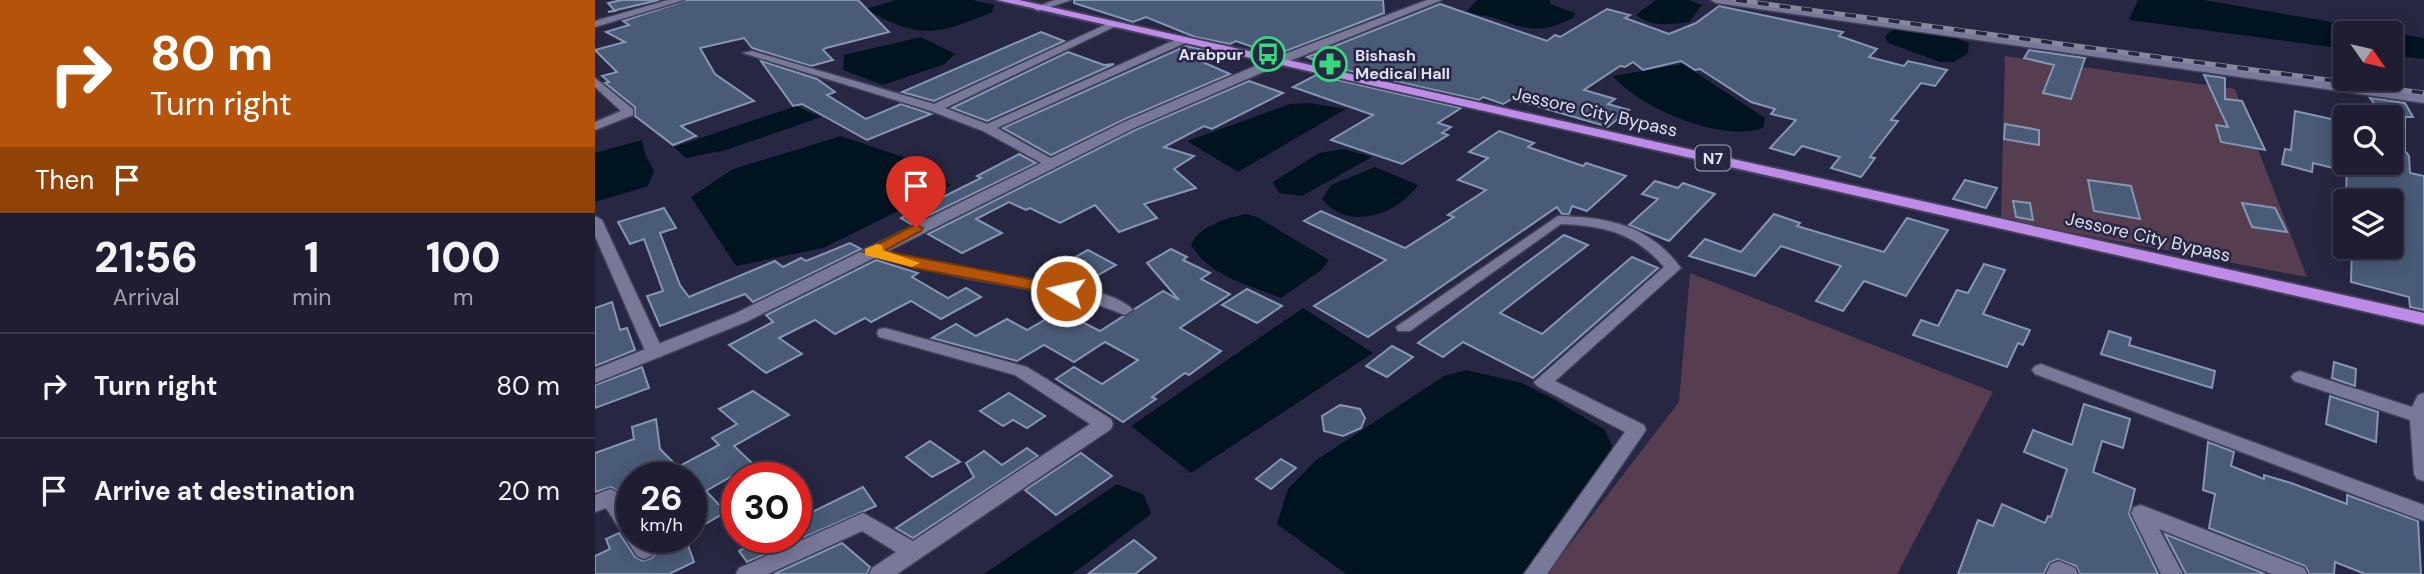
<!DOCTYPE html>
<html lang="en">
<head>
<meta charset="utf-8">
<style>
  :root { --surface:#1e1d32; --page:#2b2a3e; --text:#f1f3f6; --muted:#a1a2ac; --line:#3c3b4d }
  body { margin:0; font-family:"DM Sans",sans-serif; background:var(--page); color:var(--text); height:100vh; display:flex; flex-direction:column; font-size:26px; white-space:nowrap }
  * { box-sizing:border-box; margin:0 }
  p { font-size:23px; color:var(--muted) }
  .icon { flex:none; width:38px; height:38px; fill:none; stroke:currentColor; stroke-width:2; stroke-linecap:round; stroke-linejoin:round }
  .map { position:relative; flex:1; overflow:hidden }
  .side { display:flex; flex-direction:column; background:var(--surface); width:595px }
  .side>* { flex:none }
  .top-card { background:#b45309; color:#fff; overflow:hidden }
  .needle { width:46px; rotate:124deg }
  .buttons { position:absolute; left:1738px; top:21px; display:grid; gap:14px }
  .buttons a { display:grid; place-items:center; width:70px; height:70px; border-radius:7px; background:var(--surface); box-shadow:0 4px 18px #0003,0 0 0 2px var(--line); font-size:35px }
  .speed { position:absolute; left:21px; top:462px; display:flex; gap:14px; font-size:35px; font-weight:700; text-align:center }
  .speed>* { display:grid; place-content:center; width:91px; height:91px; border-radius:50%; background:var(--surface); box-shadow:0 4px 18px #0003,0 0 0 2px var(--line); line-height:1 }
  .speed small { font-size:18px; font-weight:400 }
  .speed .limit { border:10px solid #d22; background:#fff; color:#111 }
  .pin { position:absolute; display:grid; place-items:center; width:60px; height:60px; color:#fff; margin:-72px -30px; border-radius:50% 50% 50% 0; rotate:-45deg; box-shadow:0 0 7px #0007 }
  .pin .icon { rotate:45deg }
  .me { position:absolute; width:77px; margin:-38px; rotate:279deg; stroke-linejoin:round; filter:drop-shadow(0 0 5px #0008) }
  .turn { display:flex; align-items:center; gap:24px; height:147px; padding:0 35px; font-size:32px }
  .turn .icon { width:91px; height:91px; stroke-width:2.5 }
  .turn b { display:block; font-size:49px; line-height:60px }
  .then { display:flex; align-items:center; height:66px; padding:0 35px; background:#0003; gap:14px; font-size:26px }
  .eta { display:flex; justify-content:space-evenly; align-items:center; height:119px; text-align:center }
  .eta b { font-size:42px; font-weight:800; line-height:49px }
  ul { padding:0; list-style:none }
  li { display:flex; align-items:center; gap:21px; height:105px; padding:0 35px; border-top:2px solid var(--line) }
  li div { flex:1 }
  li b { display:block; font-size:26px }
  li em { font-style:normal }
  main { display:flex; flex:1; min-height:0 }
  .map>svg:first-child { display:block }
</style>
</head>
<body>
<main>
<section class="side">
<div class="top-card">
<div class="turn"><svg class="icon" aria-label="right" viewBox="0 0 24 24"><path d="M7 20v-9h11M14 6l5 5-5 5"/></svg><div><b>80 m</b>Turn right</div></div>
<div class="then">Then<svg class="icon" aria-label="arrive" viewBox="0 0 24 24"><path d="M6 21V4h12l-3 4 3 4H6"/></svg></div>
</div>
<div class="eta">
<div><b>21:56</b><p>Arrival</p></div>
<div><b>1</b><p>min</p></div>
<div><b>100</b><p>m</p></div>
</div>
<ul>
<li><svg class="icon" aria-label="right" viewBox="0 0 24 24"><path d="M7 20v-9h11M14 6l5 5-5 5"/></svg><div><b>Turn right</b></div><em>80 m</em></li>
<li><svg class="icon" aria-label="arrive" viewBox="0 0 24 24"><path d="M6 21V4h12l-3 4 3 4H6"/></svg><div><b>Arrive at destination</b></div><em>20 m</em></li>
</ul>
</section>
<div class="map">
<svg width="1829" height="574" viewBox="0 0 1829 574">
  <rect width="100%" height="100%" fill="#282743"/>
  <!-- green -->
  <g fill="#573d50">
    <path d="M1410,56l230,33 72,188 -306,-58z"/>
    <path d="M1095,273l303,119 -96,182h-350l132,-172z"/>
  </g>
  <!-- water -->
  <g fill="#00141f">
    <path d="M301,0h76l22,5 -2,7c-53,23 -75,28 -126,-3z"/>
    <path d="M882,0h73v4l25,9 -2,5c-35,17 -45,11 -80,0 -9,-3 -18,-2 -26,-7z"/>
    <path d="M1061,0h32l14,5 -13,17c-18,3 -39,5 -53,-7z"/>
    <path d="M1543,0h65l221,38v21l-33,-4v-22h-46v16l-216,-29z"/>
    <path d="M1299,29l50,5 25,9 -1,10 -14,9h-14l-52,-19 -3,-7z"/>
    <path d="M326,37l34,17 -10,10 -62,21 -40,-15 1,-15z"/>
    <path d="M1088,64l82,54 -2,10c-41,15 -124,-20 -150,-52z"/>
    <path d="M714,103l37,6 -108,63 -51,-31 103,-37z"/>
    <path d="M201,106l25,11 -95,33 -40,8 -12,-11z"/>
    <path d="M246,136l65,22 45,27 -128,63 -87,18 -45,-69 42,-28z"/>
    <path d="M47,140l3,14 9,17 -6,15 -53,16v-49z"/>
    <path d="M749,149l28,8 -70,39 -23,-3 -6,-11 46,-29z"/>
    <path d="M780,167l43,18c-21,30 -70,47 -96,14l9,-14z"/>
    <path d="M651,214l11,3 72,43 -9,11 -39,27c-32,-13 -72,-22 -90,-53 8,-19 35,-27 55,-31z"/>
    <path d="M708,308l70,45 -182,120 -60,-47z"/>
    <path d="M871,370l56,13 35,18 48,29 7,16 -6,30 -81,98h-179l-69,-50 11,-35 27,-28 129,-85z"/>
    <path d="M522,484l27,11 7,19 -69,53 -11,7h-87z"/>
  </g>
  <!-- building -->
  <g fill="#495b76" stroke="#8397b4" stroke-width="2">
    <path d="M27,0h37l-51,12 7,-1 -7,-8z"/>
    <path d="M92,0h171l31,32 -63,16 -3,2 10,10 -22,6 -59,-18 -8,-10 -44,10 15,26 39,27 -73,25 15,10 -23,9 -38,-29v-9l-30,-24 4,-1 -7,-6 15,-4 -22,-22 30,-8 -19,-10 23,-7 -6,-4z"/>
    <path d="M479,0h309l1,13 -108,42 -40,-14 -6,3 -35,-7 -49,-20 -13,5 -59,-19z"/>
    <path d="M845,4l107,37 8,-6 5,2 47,-28 23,6 -5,3 44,16 27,-11 23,-17 124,26 -4,4 38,13 -8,8 35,9 4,-5 39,9 -12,16 -14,-3 -30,37 7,1 -28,36 5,1 -14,19 -30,-9 9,-11 -38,-11 -8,9 -24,-7 26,-28 -25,-6 4,-5 -24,-7 -51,-33 -5,1 -14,-9 -38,9 -10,-8 -8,5 -5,-1 -36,24 31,9 -7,5 21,6 -21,17 -96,-28 -9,5 -20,-7 -4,3 -147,-33 -25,-10z"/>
    <path d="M446,32l23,9 -130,60 -32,-9z"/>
    <path d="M591,46l27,6 -17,7 34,15 -107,46 -72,35 -48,-27z"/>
    <path d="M1434,50l56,8 -14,41 -28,-6 11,-28 -30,-7z"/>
    <path d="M473,52l36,13 10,-1 -127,57 -35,-13z"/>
    <path d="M166,61l56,18 18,13 -8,3 39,24 35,-15 30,10 -64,26 -65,-36 -9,2z"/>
    <path d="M721,75l145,33 -23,15 13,4 -9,6 6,2 -46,29 -71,-24 42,-25 -80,-28z"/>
    <path d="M1609,75l21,3v21l17,2 23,49 -44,-8 -5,-17 12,2z"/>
    <path d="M654,81l34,12 -71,36 -8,-3 -40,21 30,9 -20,13 22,19 -52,16 13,14 -38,14 -24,-27 -35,18 -30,-15 -4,2 -17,-8 -33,17 26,14 -40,20 -34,-19 207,-104z"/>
    <path d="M1775,98l35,5 8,14h-8v34l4,5 1,17 14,3v134l-14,-3 -1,-10 -58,-15 1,-35h39v-46l-45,-7 1,-31h44v-46h-7z"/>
    <path d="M1700,111l50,11v49l-32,-8 -1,9 -30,-8 3,-15 6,1z"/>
    <path d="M1410,124l34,6v15l-35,-6z"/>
    <path d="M904,131l35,12 -6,4 55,19 3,-3 40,13 -39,35 -15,-5 -3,8h-7l-5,-7 -189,130 -54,-31 72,-46 -82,-39 17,-10 84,37 49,-31 -6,-2 38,-25 -28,-10 30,-22 -19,-6z"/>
    <path d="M424,154l17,9 -125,61 -10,-6 80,-40 -4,-2z"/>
    <path d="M1370,180l32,8 -11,20 -33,-9z"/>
    <path d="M1493,180l43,6 9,33 -46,-8z"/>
    <path d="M1060,181l23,7 5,-5 32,11 -46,47 -40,-16 29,-26 -16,-5z"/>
    <path d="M1418,201l17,2 3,17 -17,-3z"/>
    <path d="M1647,203l33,5 12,24 -35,-5z"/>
    <path d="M69,208l12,20 -16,5 20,52 9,12 86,-36 8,6 18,-9 5,3 44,-18 11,6 -108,53 -8,-8 -85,32 -13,-30 16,-5 -19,-52 -14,5 -12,-22z"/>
    <path d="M1179,214l26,9 -3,3 87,26 23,-34 41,12 -42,66 -42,-15 -21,30 -27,-10 25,-35 -60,-20 -26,30 -66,-20 16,-17 36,13z"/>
    <path d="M969,235l24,10 -88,68 42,21 90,-77 26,11 -125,110 -70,-36 -20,15 -25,-14z"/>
    <path d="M576,249l16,8 -4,3 27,13 -9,6 29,15 -50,34 41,23 -32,24 -4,-2 -33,24 4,2 -33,23 -67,-43 18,-12 28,17 36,-24 -33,-18 -31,20 -30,-17 -27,16 -85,-23 24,-14 20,12 31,-17 20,11 33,-19 40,20 63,-40 16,9 -32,-37z"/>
    <path d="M493,250l28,15 -36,20 -28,-15z"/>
    <path d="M281,260l42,13 -6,4 36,21 18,-10 15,9 -40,22 -30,-18 -40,21 -6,-4 -30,16 -20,-14 -36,18 23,16 -36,19 -37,-28 44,-23 -7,-7z"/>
    <path d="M1389,264l21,6 -22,44 47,16 -7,15 -5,-2 -11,24 -94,-32 8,-15 17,6 19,-36 11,3z"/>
    <path d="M652,289l35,17 -25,17 -35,-18z"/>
    <path d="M17,302l8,28 7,-2 8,22 -40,16v-58z"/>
    <path d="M1514,331l22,7 -2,7 86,26 -3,17 -111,-34z"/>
    <path d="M797,346l21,11 -26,20 -21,-11z"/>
    <path d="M1739,362l22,7 -1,17 -23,-8z"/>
    <path d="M47,367l7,21 -54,20v-23z"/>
    <path d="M158,391l36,24 -55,31 19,18 -47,27 20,21 -35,20v-54h-59v12l-10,4 -11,-7 -16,5v-39l39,-14 -2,-12 24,-8 4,30 18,18 41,-22 -7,-7 25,-14 -18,-15z"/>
    <path d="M414,393l36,23 -18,12 -14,-8 -10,6 -23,-15z"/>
    <path d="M1735,396l48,16 -2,30 -50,-18z"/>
    <path d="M1489,404l46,15 -7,29 -21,-7 -9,31 42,17 -6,25 29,60h-78l-4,-8 -18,-7 -9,4 -5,11h-86l20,-54 15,6 9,-22 43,19 3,-7 3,1 16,-48 -43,-17 9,-22 39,15z"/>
    <path d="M745,405l20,4 5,9 -4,10 -18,8 -19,-5 -2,-15z"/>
    <path d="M335,441l30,21 -28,15 -26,-20z"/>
    <path d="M1613,442l26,10 -3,14 33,13v-4l27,8 56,21v-9l71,26 3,53h-56l-30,-12 -1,12h-25l-4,-8 -96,-38 6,-34 -12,-4z"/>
    <path d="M432,448l11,8 -125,82 -17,-10 78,-51 -8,-14 18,-12 18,14z"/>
    <path d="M486,453l31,23 -56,39 -31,-25z"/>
    <path d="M686,459l15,9 -25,21 -15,-10z"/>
    <path d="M268,487l13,19 -129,56 -8,-11 23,-14h34v-17z"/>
    <path d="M24,533l16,24 8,4 9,-3 5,-7 -7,-14h35l9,25 -25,12h-74v-18l15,-7 -4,-10z"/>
    <path d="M1570,534l100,40h-79z"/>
    <path d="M539,540l22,18 -21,16h-47z"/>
    <path d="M247,543l28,24 -3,7h-93z"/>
  </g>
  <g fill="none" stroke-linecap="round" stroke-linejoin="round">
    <!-- minor casing -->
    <g stroke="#424158" stroke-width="3">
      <g id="minor">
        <path d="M73,0h16l-89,27v-6z"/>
        <path d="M460,0h16l-33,11 -5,-3z"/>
        <path d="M1116,0h26l687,95v8l-708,-100z"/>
        <path d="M514,23l9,2 -173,83 42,16 190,-85h8v4l-188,85 57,32v6l-5,1 -66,-36 -52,-20 -188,-58 9,-2 182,53z"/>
        <path d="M0,78l38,31v6l-38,15v-8l26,-11 -26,-24z"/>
        <path d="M0,216l7,4 62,133 -3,4h-12l-3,-4 -51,-117z"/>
        <path d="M963,216c50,1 91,9 123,52l-126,113 89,44 2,5 -99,144h-23l101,-142 -88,-46 -3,-4 130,-115c-29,-34 -59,-41 -103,-43l-151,107h-12l-2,-4z"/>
        <path d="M275,247c37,10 74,18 112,25 33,7 130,13 151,38l-8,5 -45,-17 -110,-19 -105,-24 -3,-3 3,-3z"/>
        <path d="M290,328l142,39 84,52 2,5 -2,5 -214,145h-28l3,-6 24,-16 -34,-21 -94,43h-32l3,-6 124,-55 50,28 177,-117 -75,-49 -136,-38 -2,-4 2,-4z"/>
        <path d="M1446,364l383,141v16l-389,-147 -3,-4 3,-4z"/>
        <path d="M1705,371l112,36 6,-12 6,-2v88l-7,-2 -3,-5 -4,-54 -116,-39 -3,-4 3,-4z"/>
        <path d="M15,489c20,7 22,30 22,48h15l8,13 -4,6 -7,3 -7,-3 -31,-48 -11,4v-17z"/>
        <path d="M1546,505l163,63 3,6h-35l-113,-45 24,45h-22l-30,-61 3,-6z"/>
        <path d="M1464,561l16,7 3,6h-32l5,-10z"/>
      </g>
    </g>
    <!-- tertiary casing -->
    <g stroke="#424158" stroke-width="3">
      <path id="tertiary" d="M832,0h15l-160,64 -148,64 -388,194 -151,61v-14l139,-55 390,-192 150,-64z"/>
    </g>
    <!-- trunk casing -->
    <g stroke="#424158" stroke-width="4">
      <path id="trunk" d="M402,0h22l1405,313v12z"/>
    </g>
    <!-- minor -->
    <use href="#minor" fill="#787899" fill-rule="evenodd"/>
    <!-- tertiary -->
    <use href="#tertiary" fill="#787899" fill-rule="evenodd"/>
    <!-- trunk -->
    <use href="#trunk" fill="#bf8be8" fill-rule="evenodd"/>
    <!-- rail casing -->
    <g stroke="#87889e" stroke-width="5">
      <path id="rail" d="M1141,0l688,93"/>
    </g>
    <!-- rail -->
    <use href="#rail" stroke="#282743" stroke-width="3.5" stroke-dasharray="11" stroke-linecap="butt"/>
  </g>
  <!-- route -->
  <path fill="#b45309" stroke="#753606" stroke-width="2" d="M321,224l7,4 -2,3 -37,20 182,35 8,5 -8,5 -152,-28 -51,-16z"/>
  <!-- slow -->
  <path fill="#f59e0b" d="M282,244l5,1 1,5 37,13 -8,4 -47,-12v-6z"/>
  <!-- icons -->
  <defs>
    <g id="bus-ring" transform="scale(1.75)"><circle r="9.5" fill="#282743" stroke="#37d880" stroke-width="1.5"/><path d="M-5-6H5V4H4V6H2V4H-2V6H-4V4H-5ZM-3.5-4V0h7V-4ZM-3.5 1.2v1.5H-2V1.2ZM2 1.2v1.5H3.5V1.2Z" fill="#37d880"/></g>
    <g id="pharmacy-ring" transform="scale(1.75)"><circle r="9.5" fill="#282743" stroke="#37d880" stroke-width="1.5"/><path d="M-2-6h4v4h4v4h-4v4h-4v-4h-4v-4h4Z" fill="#37d880"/></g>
  </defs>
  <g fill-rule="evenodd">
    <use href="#bus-ring" x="673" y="54"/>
    <use href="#pharmacy-ring" x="735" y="64"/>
  </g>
  <g text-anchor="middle" stroke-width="5" stroke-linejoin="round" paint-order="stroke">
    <!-- far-poi labels -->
    <g font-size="16" font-weight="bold" fill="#dfe0f2" stroke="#282743" text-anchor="end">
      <text x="648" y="60">Arabpur</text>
      <text x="760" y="61" text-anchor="start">Bishash<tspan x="760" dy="18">Medical Hall</tspan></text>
    </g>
    <!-- shield labels -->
    <rect fill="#282743" stroke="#a8a8be" stroke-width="2" x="1100.5" y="145.5" width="35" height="25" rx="5"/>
    <g font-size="16" font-weight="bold" fill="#dfe0f2">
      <text x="1118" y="164">N7</text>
    </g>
    <!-- street labels -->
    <g font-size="18" fill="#dfe0f2" stroke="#282743">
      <text transform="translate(1000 112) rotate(13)" y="6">Jessore City Bypass</text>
      <text transform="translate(1553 237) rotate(13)" y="6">Jessore City Bypass</text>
    </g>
  </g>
</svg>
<div class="buttons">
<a><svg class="needle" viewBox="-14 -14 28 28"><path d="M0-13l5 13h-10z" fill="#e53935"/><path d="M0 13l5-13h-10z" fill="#a1a2ac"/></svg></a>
<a><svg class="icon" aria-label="search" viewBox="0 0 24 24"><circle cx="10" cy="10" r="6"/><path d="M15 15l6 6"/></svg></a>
<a><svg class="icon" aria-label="layers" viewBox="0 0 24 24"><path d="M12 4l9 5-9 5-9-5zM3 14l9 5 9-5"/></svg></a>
</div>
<div class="speed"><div>26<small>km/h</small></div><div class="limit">30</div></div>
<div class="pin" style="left:321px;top:228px;background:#d93025"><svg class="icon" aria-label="arrive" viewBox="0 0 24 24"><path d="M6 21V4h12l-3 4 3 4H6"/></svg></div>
<svg class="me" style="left:471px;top:291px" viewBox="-20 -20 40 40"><circle r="17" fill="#b45309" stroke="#fff" stroke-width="3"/><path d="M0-11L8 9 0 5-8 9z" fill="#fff"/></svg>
</div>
</main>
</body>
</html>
